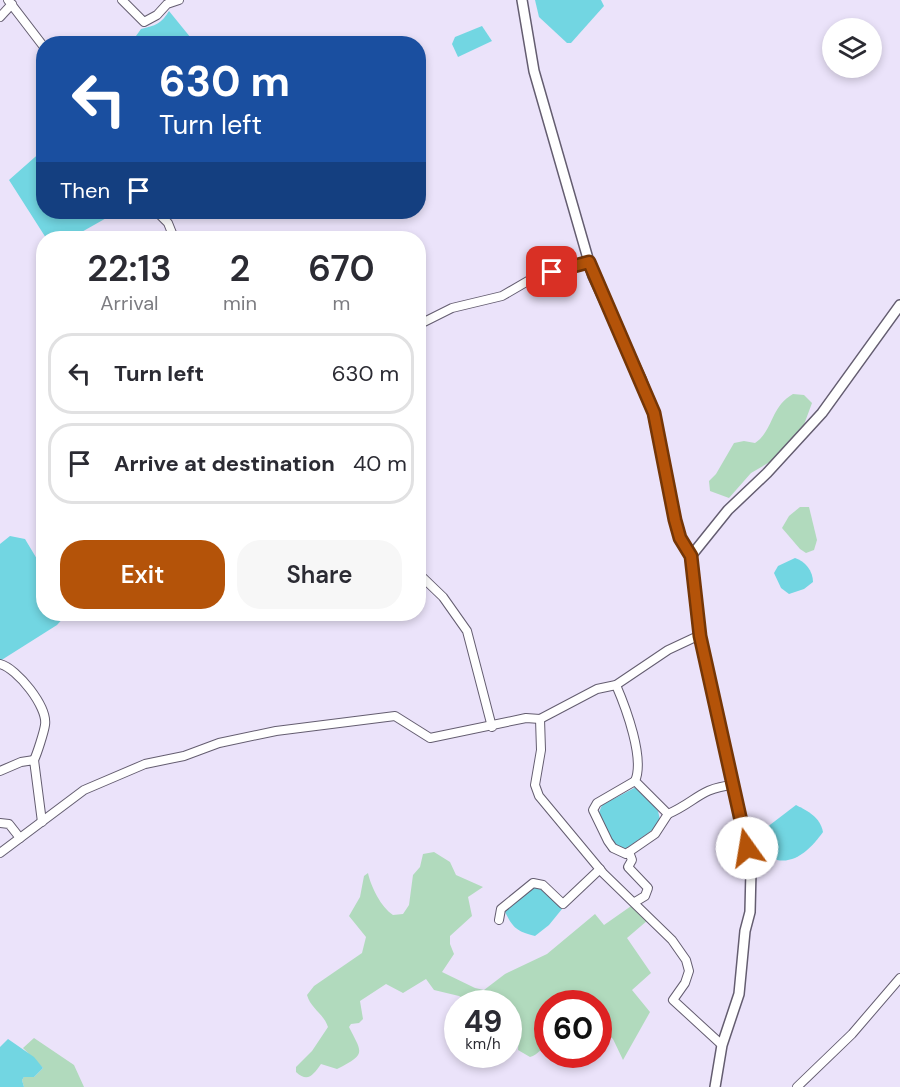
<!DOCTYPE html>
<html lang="en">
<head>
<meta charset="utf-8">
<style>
  :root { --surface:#fff; --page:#f7f7f7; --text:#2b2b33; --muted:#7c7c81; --line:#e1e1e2; --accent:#b45309 }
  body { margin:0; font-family:"DM Sans",sans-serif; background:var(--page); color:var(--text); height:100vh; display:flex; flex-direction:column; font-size:22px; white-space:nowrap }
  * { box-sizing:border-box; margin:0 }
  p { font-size:20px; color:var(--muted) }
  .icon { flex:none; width:33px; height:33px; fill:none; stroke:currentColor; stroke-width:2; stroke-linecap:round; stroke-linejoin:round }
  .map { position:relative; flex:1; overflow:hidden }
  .sheet { position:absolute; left:36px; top:231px; width:390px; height:390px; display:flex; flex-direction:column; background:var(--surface); border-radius:24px; box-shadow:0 3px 9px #0003 }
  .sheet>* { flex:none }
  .banner { position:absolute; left:36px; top:36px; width:390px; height:183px; border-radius:24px; box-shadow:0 3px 9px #0003; background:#1a4fa0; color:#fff; overflow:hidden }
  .buttons { position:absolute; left:822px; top:18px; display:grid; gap:12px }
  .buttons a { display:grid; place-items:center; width:60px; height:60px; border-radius:50%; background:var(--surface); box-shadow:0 3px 9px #0003; font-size:30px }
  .speed { position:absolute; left:444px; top:990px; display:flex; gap:12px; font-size:30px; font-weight:700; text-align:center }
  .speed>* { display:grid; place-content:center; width:78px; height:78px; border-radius:50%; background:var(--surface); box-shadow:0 3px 9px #0003; line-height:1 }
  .speed small { font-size:15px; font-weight:400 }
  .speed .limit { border:9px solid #d22; background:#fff; color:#111 }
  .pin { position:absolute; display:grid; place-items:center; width:51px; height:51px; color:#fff; margin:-26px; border-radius:12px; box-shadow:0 3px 9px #0006 }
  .me { position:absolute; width:66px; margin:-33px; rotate:347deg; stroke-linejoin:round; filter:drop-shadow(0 0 4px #0008) }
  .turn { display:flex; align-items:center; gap:21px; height:126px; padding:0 24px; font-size:27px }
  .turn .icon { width:78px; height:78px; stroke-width:2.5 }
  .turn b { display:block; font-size:42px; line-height:51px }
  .then { display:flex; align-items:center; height:57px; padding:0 24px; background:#0003; gap:12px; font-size:22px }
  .eta { display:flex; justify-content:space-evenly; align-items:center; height:102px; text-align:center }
  .eta b { font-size:36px; font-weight:600; line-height:42px }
  .cta { display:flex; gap:12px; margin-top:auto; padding:12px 24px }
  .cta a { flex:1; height:69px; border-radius:24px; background:var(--accent); color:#fff; font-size:24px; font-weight:600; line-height:69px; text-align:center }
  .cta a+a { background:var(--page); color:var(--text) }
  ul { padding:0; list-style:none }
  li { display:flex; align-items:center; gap:18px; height:81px; margin:0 12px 9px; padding:0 12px; border:3px solid var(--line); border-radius:24px }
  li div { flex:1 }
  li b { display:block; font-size:22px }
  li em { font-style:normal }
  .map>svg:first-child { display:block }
</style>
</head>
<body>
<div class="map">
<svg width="900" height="1087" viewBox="0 0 900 1087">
  <rect width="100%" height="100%" fill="#ebe3fa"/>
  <!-- green -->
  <g fill="#b1dabd">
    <path d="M793,394l11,1 8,8 -10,27 -27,29 -24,14 -22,25 -19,-7 -1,-10 7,-7 18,-31 10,-2 11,2c19,-13 15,-36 38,-49z"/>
    <path d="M800,507h9l8,33 -3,10 -8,3 -6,-4 -18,-21 7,-12z"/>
    <path d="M434,852l16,10 6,13 27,12 -15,10 4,19 -22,20v8l4,10 -12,18 33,16 9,2 21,-16 42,-20 48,-40 9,11 30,-21 14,16 -21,18 24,35 -19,17 18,22 -27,48 -10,-21 -14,-12 -1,-23h-50c-1,17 3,47 -18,53l-12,-7 1,-14 -10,-14 -1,-18 -37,-1 -12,-7 -25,-6 -8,-11 -23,14 -17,-9 -26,17 3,18 -4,4 -8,1 -2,3c13,26 18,27 -12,42l-16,-5c-8,11 -13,19 -25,8v-5l16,-16 16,-24c-4,-13 -17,-18 -21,-32l7,-9 48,-33 4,-16 -17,-21 11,-19 4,-21 4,-3c3,14 13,34 25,42l10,-1 6,-9 4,-30 7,-8 3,-13z"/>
    <path d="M34,1038l40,27 10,22h-60l-2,-7 2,-3h10l9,-9 -20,-20z"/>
  </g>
  <!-- water -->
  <g fill="#72d6e2">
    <path d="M535,0h66l3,6 -33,37h-4l-28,-26z"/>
    <path d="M169,11l26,32h-64l10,-14c14,-3 21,-6 28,-18z"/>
    <path d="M482,26l10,15 -34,16 -6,-13 3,-7z"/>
    <path d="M43,150l1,62h73l-46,26h-25l-37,-58z"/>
    <path d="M10,536l15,3 18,30 1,45 22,1 -9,10 -57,36v-117z"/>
    <path d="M795,558c10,3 18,13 18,24l-9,7 -15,5 -8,-6 -7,-15 4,-7z"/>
    <path d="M638,786l20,25 3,13 -37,26 -10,-6 -16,-29 4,-10z"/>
    <path d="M796,805c12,6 24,12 27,27 -10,14 -26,32 -46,28l-13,-13 -2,-16z"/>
    <path d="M537,883l25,26 -13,16 -14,11c-19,-5 -22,-8 -31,-26z"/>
    <path d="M8,1039l26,18 9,11 -9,9h-10l-2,3 2,7h-24v-40z"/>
  </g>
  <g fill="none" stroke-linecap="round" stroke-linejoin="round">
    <!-- minor casing -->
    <g stroke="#645d70" stroke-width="10">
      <g id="minor">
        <path d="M8,0l36,47"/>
        <path d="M122,0l22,22 13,-7 10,-11 12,-4"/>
        <path d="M0,17l12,-13"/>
        <path d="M157,212l11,11 6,15"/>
        <path d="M418,325l34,-17 50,-12 31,-18 56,-16"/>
        <path d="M418,573l25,24 24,34 25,96"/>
        <path d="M0,664c17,4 48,43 45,61 -1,7 -8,29 -11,35"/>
        <path d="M616,685c10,23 29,74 19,96l33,33c28,-12 32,-26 65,-29"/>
        <path d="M540,719l1,31 -6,35 4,11 64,77 69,67 14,20 3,11 -4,12 -12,17 49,45"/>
        <path d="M0,771l21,-9 13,-2 8,62"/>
        <path d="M635,781l-38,22 -4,7 15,31 5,7 13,6 29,-20 13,-20"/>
        <path d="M0,823l9,1 11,14"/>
        <path d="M629,852l3,8 -4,7 20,21 -3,8 -10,6"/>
        <path d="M0,853l84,-63 61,-26 39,-8 35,-13 57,-12 119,-15 35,22 96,-20 14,1 57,-30 19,-4 52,-35 32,-15"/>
        <path d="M499,920l2,-11 32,-26 10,2 20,19 37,-35"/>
        <path d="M797,1087l55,-53 48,-56"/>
      </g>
    </g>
    <!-- major casing -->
    <g stroke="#645d70" stroke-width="12">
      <g id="major">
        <path d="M522,0l12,71 59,205 48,103 12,34 22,107 5,18 11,18 9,79 51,235 -1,42 -5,19 -6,63 -17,51 -7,42"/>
        <path d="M691,556l37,-46 39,-37 55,-60 78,-108"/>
      </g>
    </g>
    <!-- minor -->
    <use href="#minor" stroke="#fff" stroke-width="8"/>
    <!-- major -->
    <use href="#major" stroke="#fff" stroke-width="9"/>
  </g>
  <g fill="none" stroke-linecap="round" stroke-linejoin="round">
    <!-- route casing -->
    <g stroke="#753606" stroke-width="15">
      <path id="route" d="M552,272l37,-10 65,151 21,107 5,18 11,18 9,80 47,212"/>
    </g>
    <!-- route -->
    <use href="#route" stroke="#b45309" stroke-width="10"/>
  </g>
</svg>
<div class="buttons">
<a><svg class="icon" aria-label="layers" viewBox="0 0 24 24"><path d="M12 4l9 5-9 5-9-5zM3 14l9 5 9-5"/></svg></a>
</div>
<div class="speed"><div>49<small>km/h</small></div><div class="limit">60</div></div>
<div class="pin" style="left:552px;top:272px;background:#d93025"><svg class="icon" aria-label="arrive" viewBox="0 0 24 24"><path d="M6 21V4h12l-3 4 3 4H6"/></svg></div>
<svg class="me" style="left:747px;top:848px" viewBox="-20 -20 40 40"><circle r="19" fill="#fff"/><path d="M0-13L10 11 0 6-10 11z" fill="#b45309"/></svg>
<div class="banner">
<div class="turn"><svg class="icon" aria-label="left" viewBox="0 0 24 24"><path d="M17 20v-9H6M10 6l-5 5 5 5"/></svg><div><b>630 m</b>Turn left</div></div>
<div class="then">Then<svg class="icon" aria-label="arrive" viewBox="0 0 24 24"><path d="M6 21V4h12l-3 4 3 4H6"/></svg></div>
</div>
<section class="sheet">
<div class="eta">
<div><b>22:13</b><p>Arrival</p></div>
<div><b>2</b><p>min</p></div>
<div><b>670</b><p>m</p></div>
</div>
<ul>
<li><svg class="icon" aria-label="left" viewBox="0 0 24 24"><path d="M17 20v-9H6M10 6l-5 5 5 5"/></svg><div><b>Turn left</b></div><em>630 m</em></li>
<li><svg class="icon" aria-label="arrive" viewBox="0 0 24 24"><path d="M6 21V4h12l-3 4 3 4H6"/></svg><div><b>Arrive at destination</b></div><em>40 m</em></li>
</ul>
<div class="cta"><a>Exit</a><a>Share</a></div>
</section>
</div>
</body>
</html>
